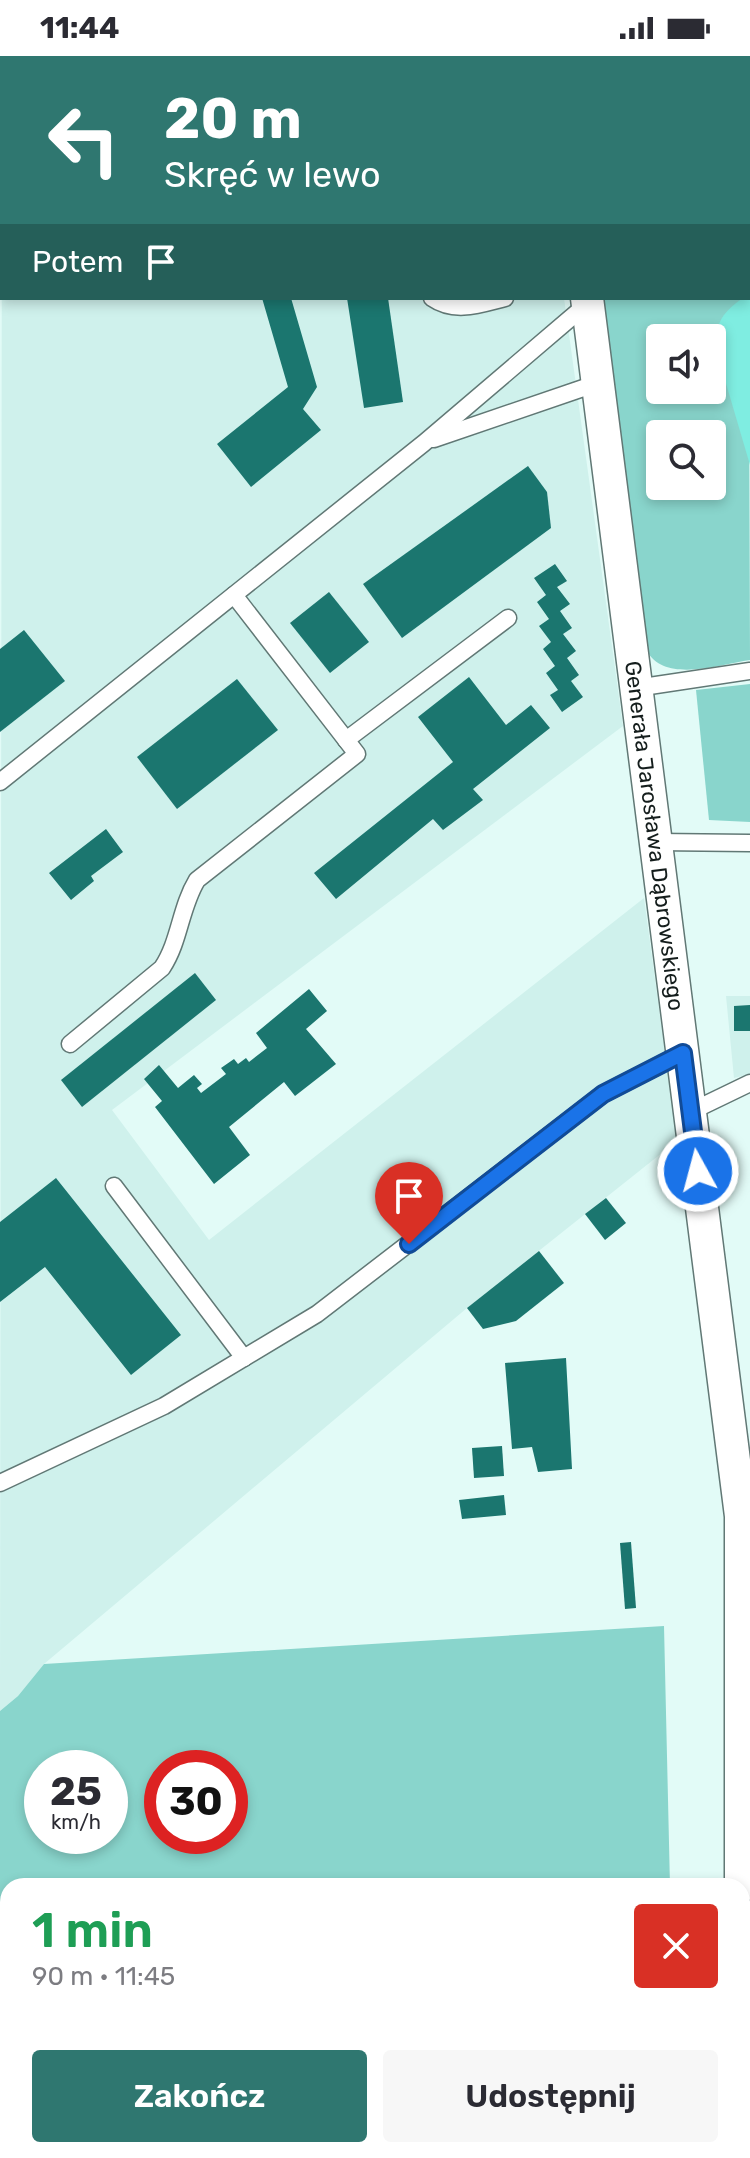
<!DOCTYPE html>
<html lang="pl">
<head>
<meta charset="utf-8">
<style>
  :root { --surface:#fff; --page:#f7f7f7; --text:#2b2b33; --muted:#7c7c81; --accent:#2f7770 }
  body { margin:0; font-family:Rubik,sans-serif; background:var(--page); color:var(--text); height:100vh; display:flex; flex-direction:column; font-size:30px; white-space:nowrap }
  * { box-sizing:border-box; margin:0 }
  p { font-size:26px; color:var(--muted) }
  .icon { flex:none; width:44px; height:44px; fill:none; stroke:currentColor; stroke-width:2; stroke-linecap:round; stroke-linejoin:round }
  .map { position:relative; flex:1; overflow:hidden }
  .sheet { position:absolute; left:0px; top:1822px; width:750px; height:280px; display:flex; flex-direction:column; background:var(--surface); border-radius:24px 24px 0 0; box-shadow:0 4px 12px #0003 }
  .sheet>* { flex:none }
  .banner { position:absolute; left:0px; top:0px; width:750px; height:244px; box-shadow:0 4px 12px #0003; background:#2f7770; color:#fff; overflow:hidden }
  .controls { position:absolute; left:646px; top:268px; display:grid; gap:16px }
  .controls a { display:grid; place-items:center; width:80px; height:80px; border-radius:8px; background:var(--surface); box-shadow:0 4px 12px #0003; font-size:40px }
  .speed { position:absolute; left:24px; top:1694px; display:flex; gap:16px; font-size:40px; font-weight:700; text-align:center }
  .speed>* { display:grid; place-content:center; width:104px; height:104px; border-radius:50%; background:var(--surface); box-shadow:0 4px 12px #0003; line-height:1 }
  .speed small { font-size:20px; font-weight:400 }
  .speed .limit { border:12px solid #d22; background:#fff; color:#111 }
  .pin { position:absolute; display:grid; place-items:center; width:68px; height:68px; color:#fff; margin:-82px -34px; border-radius:50% 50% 50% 0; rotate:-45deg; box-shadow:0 0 8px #0007 }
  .pin .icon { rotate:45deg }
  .me { position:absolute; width:88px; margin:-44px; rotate:353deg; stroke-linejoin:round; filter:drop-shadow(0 0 6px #0008) }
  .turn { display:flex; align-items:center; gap:28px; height:168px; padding:0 32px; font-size:36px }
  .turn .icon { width:104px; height:104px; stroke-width:2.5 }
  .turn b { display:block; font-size:56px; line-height:68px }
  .then { display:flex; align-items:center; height:76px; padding:0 32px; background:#0003; gap:16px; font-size:30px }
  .round { display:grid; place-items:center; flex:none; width:84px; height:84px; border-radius:8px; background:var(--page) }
  .summary { display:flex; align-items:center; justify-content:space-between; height:136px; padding:0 32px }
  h1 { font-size:48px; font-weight:600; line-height:60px; color:#1e9e55 }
  .button { display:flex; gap:16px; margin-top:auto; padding:16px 32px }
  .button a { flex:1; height:92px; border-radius:8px; background:var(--accent); color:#fff; font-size:32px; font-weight:600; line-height:92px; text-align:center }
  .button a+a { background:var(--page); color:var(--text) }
  .status { display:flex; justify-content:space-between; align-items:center; height:56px; padding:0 40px; background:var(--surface); direction:ltr }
  .status svg { height:22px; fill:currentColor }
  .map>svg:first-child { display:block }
</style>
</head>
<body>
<div class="status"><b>11:44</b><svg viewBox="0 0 49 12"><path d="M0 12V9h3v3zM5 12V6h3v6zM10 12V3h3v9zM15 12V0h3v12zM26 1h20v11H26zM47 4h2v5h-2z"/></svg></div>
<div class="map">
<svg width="750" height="2102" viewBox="0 0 750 2102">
  <rect width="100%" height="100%" fill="#e2fbf7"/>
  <!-- built -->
  <g fill="#cff1ec">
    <path d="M308,0h218v2h-221z"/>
    <path d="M2,49v193h562l59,428 -511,384 97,130 435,-342 33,243 -210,167 -423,356 -26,32 -18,15z"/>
    <path d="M726,940h24v78l-16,4z"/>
  </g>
  <!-- green -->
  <g fill="#89d5cc" fill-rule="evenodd">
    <path d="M748,45l2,559c-29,4 -85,24 -103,-9l-44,-353h145zM660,282h52v52h-52zM660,378h52v52h-52z"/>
    <path d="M750,628v138l-41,-2 -13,-130z"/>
    <path d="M664,1570l6,260h-662v264h666v8h-674v-447l18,-15 26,-32zM42,1712h68v68h-68zM162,1712h68v68h-68z"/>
  </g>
  <!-- water -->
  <path fill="#7fede1" d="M743,242l7,1v166l-35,-119c1,-24 8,-34 28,-48z"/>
  <!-- building -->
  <g fill="#1b766f">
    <path d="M262,242h29l26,89 -14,22 18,21 -70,57 -34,-43 71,-57z"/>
    <path d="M347,242h41l15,104 -39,6z"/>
    <path d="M528,410l19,26 4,36 -149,110 -39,-54z"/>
    <path d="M555,508l12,17 -10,6 13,17 -10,7 12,17 -9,6 13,17 -9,7 12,17 -8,6 12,16 -21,15 -12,-17 8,-5 -12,-17 9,-7 -12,-17 8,-7 -12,-16 10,-7 -12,-17 9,-7 -12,-17z"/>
    <path d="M329,536l40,50 -39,31 -40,-50z"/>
    <path d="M24,574l41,51 -65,51v-83z"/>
    <path d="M469,621l37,48 25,-20 19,23 -77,61 10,11 -40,30 -10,-11 -97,80 -22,-26 139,-111 -35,-45z"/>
    <path d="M237,623l41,51 -101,79 -40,-52z"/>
    <path d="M106,773l17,23 -32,24 3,5 -23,19 -22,-27z"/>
    <path d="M195,917l21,27 -134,107 -21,-27z"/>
    <path d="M309,933l18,22 -21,18 30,35 -41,32 -11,-14 -55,45 21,28 -36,29 -59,-77 7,-6 -18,-22 15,-14 19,23 16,-13 8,9 -5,4 4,5 25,-19 -5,-6 13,-9 4,5 8,-6 3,4 18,-14 -11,-15z"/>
    <path d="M750,949v26h-16v-25z"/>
    <path d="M56,1122l125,157 -50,40 -86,-108 -45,35v-80z"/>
    <path d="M606,1142l20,25 -21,17 -20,-26z"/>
    <path d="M539,1195l25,32 -48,38 -33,8 -16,-21z"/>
    <path d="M566,1302l6,111 -34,3 -6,-25 -20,2 -7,-86z"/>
    <path d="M502,1390l2,30 -30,2 -2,-30z"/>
    <path d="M504,1439l2,20 -44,4 -3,-19z"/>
    <path d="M631,1486l5,66 -11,1 -5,-66z"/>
    <rect x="198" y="2094" width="35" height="8"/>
  </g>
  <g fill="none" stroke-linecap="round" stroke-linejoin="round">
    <!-- service casing -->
    <g stroke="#617875" stroke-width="19">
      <g id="service">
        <path d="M241,0l1,2"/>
        <path d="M748,10l2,5"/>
        <path d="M432,242c23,16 49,6 73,0"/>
        <path d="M434,383l161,-55"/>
        <path d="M636,632l114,-17"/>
        <path d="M346,684l162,-122"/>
        <path d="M0,726l424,-339 163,-139"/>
        <path d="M656,786l94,1"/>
        <path d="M70,988l92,-76c18,-27 18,-60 35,-88l160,-126 -123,-159"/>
        <path d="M690,1056l60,-29"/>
        <path d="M114,1130l130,172"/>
        <path d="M0,1427l164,-77 153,-92 286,-220 80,-41"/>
      </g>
    </g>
    <!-- minor casing -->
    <g stroke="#617875" stroke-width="35">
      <g id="minor">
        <path d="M555,0l1,2"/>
        <path id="s1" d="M587,242l154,1218v370"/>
        <path d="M740,2102v-8"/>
      </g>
    </g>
    <!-- tertiary casing -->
    <g stroke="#617875" stroke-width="43">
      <g id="tertiary">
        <path d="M31,2l2,-2"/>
        <path d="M0,26l2,-1"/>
      </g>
    </g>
    <!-- service -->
    <use href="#service" stroke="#fff" stroke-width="16"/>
    <!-- minor -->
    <use href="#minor" stroke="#fff" stroke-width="32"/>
    <!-- tertiary -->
    <use href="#tertiary" stroke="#fff" stroke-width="40"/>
  </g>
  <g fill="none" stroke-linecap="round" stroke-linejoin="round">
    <!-- route casing -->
    <g stroke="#114b97" stroke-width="20">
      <path id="route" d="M409,1188l194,-150 80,-41 15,118"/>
    </g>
    <!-- route -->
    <use href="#route" stroke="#1a73e8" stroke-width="14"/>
  </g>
  <g text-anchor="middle" stroke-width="6" stroke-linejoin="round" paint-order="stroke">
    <!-- street labels -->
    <g font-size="22" fill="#141d1c" stroke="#fff">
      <text dy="8" stroke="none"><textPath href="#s1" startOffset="542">Generała Jarosława Dąbrowskiego</textPath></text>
    </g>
  </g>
</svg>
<div class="controls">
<a><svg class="icon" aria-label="sound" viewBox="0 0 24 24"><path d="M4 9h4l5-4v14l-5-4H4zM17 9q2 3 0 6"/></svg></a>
<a><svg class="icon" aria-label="search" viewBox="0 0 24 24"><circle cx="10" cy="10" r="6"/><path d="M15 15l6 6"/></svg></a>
</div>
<div class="speed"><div>25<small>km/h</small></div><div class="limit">30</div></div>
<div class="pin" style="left:409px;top:1188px;background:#d93025"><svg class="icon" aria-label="arrive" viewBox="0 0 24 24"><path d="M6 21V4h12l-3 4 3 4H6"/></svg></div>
<svg class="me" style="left:698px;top:1115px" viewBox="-20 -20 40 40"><circle r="17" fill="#1a73e8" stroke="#fff" stroke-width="3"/><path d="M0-11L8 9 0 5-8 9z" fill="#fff"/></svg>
<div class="banner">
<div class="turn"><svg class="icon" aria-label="left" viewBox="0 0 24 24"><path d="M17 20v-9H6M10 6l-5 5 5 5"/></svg><div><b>20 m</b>Skręć w lewo</div></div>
<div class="then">Potem<svg class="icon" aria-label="arrive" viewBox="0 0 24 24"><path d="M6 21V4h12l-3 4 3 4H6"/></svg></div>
</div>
<section class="sheet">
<div class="summary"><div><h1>1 min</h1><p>90 m · 11:45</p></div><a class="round" style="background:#d93025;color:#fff"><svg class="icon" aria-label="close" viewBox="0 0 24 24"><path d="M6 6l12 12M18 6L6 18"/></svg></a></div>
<div class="button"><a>Zakończ</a><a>Udostępnij</a></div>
</section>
</div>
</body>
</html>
